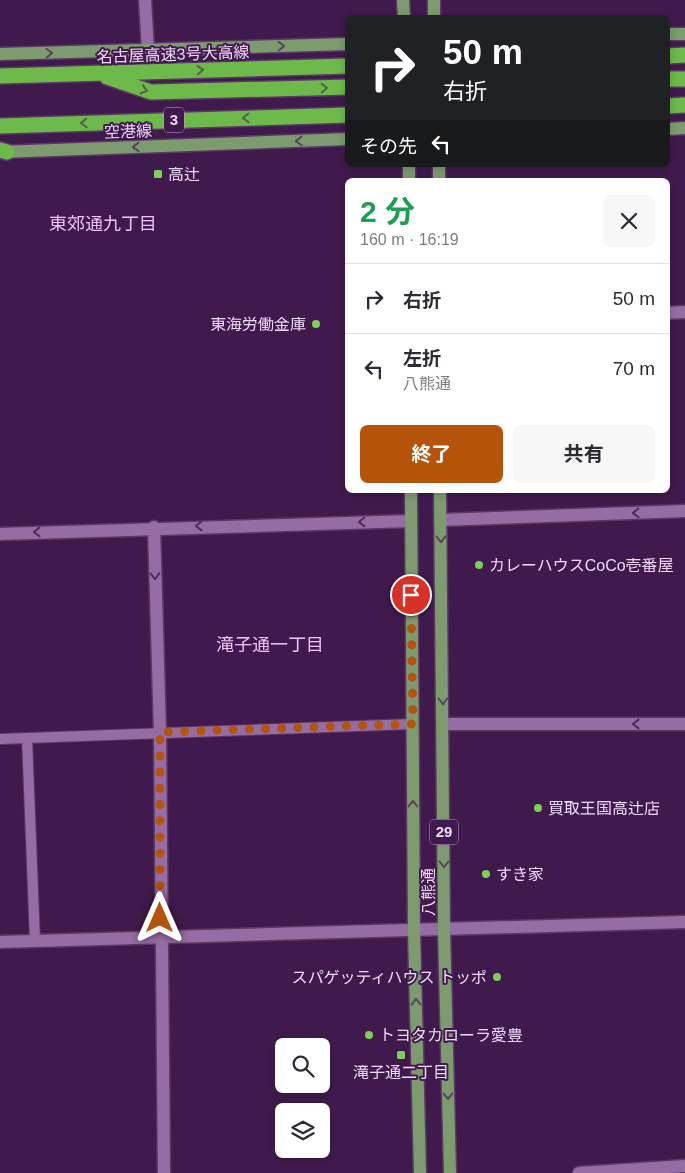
<!DOCTYPE html>
<html lang="ja">
<head>
<meta charset="utf-8">
<style>
  :root { --surface:#fff; --page:#f7f7f7; --text:#2b2b33; --muted:#7c7c81; --line:#e1e1e2; --accent:#b45309 }
  body { margin:0; font-family:Helvetica,"Noto Sans JP",sans-serif; background:var(--page); color:var(--text); height:100vh; display:flex; flex-direction:column; font-size:19px; white-space:nowrap }
  * { box-sizing:border-box; margin:0 }
  p { font-size:16px; color:var(--muted) }
  .icon { flex:none; width:28px; height:28px; fill:none; stroke:currentColor; stroke-width:2; stroke-linecap:round; stroke-linejoin:round }
  .map { position:relative; flex:1; overflow:hidden }
  .sheet { position:absolute; left:345px; top:178px; width:325px; height:315px; display:flex; flex-direction:column; background:var(--surface); border-radius:8px; box-shadow:0 2px 8px #0003 }
  .sheet>* { flex:none }
  .guide { position:absolute; left:345px; top:15px; width:325px; height:152px; border-radius:8px; box-shadow:0 2px 8px #0003; background:#202124; color:#fff; overflow:hidden }
  .tools { position:absolute; left:275px; top:1038px; display:grid; gap:10px }
  .tools a { display:grid; place-items:center; width:55px; height:55px; border-radius:8px; background:var(--surface); box-shadow:0 2px 8px #0003; font-size:25px }
  .pin { position:absolute; display:grid; place-items:center; width:42px; height:42px; color:#fff; margin:-21px; border:2px solid #fff; border-radius:50%; box-shadow:0 1px 5px #0007 }
  .me { position:absolute; width:55px; margin:-28px; rotate:0deg; stroke-linejoin:round; filter:drop-shadow(0 0 4px #0008) }
  .turn { display:flex; align-items:center; gap:18px; height:105px; padding:0 15px; font-size:22px }
  .turn .icon { width:65px; height:65px; stroke-width:2.5 }
  .turn b { display:block; font-size:35px; line-height:42px }
  .then { display:flex; align-items:center; height:48px; padding:0 15px; background:#0003; gap:10px; font-size:19px }
  .round { display:grid; place-items:center; flex:none; width:52px; height:52px; border-radius:8px; background:var(--page) }
  .head { display:flex; align-items:center; justify-content:space-between; height:85px; padding:0 15px }
  h1 { font-size:30px; font-weight:700; line-height:38px; color:#1e9e55 }
  .button { display:flex; gap:10px; margin-top:auto; padding:10px 15px }
  .button a { flex:1; height:58px; border-radius:8px; background:var(--accent); color:#fff; font-size:20px; font-weight:700; line-height:58px; text-align:center }
  .button a+a { background:var(--page); color:var(--text) }
  ul { padding:0; list-style:none }
  li { display:flex; align-items:center; gap:15px; height:70px; padding:0 15px; border-top:1px solid var(--line) }
  li div { flex:1 }
  li b { display:block; font-size:19px }
  li em { font-style:normal }
  .map>svg:first-child { display:block }
</style>
</head>
<body>
<div class="map">
<svg width="685" height="1173" viewBox="0 0 685 1173">
  <rect width="100%" height="100%" fill="#401a4c"/>
  <g fill="none" stroke-linecap="round" stroke-linejoin="round">
    <!-- lane casing -->
    <g stroke="#5a3964" stroke-width="12">
      <g id="lane">
        <path d="M27,738l8,203"/>
        <path d="M0,739l413,-15"/>
      </g>
    </g>
    <!-- street casing -->
    <g stroke="#5a3964" stroke-width="15">
      <g id="street">
        <path d="M145,0l3,50"/>
        <path d="M668,313l17,-1"/>
        <path d="M440,520l245,-9"/>
        <path d="M154,527l6,206 4,440"/>
        <path d="M0,534l410,-13"/>
        <path d="M443,724h242"/>
        <path d="M0,942l685,-20"/>
        <path d="M579,1173l106,-7"/>
      </g>
    </g>
    <!-- primary casing -->
    <g stroke="#5a3964" stroke-width="15">
      <g id="primary">
        <path d="M403,0l1,18"/>
        <path d="M434,0v18"/>
        <path d="M668,34h17"/>
        <path d="M0,54l348,-10"/>
        <path d="M668,129l17,-1"/>
        <path d="M0,152l348,-13"/>
        <path d="M409,165v15"/>
        <path d="M439,165v15"/>
        <path d="M411,490l3,440 6,243"/>
        <path d="M440,490l4,439 6,244"/>
      </g>
    </g>
    <!-- highway casing -->
    <g stroke="#5a3964" stroke-width="18">
      <g id="highway">
        <path d="M668,56l17,-1"/>
        <path d="M0,76l348,-10"/>
        <path d="M107,77l44,15 197,-5"/>
        <path d="M668,79h17"/>
        <path d="M668,106l17,-1"/>
        <path d="M0,126l348,-11"/>
        <path d="M0,150l7,2"/>
      </g>
    </g>
    <!-- lane -->
    <use href="#lane" stroke="#956ca4" stroke-width="10"/>
    <!-- street -->
    <use href="#street" stroke="#956ca4" stroke-width="12"/>
    <!-- primary -->
    <use href="#primary" stroke="#7d9b6e" stroke-width="12"/>
    <!-- highway -->
    <use href="#highway" stroke="#6dba4a" stroke-width="15"/>
  </g>
  <!-- one-way arrows -->
  <defs><path id="oneway-chevron" d="M-2-3.5L2.5 0L-2 3.5" fill="none" stroke-width="1.6" stroke-linecap="round" stroke-linejoin="round" transform="scale(1.25)"/></defs>
  <g stroke="#554758">
    <use href="#oneway-chevron" transform="translate(281 46) rotate(-2)"/>
    <use href="#oneway-chevron" transform="translate(49 53) rotate(-2)"/>
    <use href="#oneway-chevron" transform="translate(299 141) rotate(178)"/>
    <use href="#oneway-chevron" transform="translate(136 147) rotate(178)"/>
    <use href="#oneway-chevron" transform="translate(441 539) rotate(89)"/>
    <use href="#oneway-chevron" transform="translate(443 701) rotate(89)"/>
    <use href="#oneway-chevron" transform="translate(413 804) rotate(-90)"/>
    <use href="#oneway-chevron" transform="translate(444 864) rotate(90)"/>
    <use href="#oneway-chevron" transform="translate(416 1002) rotate(-91)"/>
    <use href="#oneway-chevron" transform="translate(448 1096) rotate(89)"/>
  </g>
  <g stroke="#54624b">
    <use href="#oneway-chevron" transform="translate(200 70) rotate(-2)"/>
    <use href="#oneway-chevron" transform="translate(324 88) rotate(-1)"/>
    <use href="#oneway-chevron" transform="translate(144 90) rotate(17)"/>
    <use href="#oneway-chevron" transform="translate(246 118) rotate(178)"/>
    <use href="#oneway-chevron" transform="translate(84 123) rotate(178)"/>
  </g>
  <g stroke="#512a5e">
    <use href="#oneway-chevron" transform="translate(636 513) rotate(178)"/>
    <use href="#oneway-chevron" transform="translate(362 522) rotate(179)"/>
    <use href="#oneway-chevron" transform="translate(199 526) rotate(179)"/>
    <use href="#oneway-chevron" transform="translate(37 532) rotate(178)"/>
    <use href="#oneway-chevron" transform="translate(155 576) rotate(88)"/>
    <use href="#oneway-chevron" transform="translate(636 724) rotate(180)"/>
  </g>
  <g fill="none" stroke-linecap="round" stroke-linejoin="round">
    <!-- route -->
    <path stroke="#b45309" stroke-width="9" stroke-dasharray="0 16.2" d="M160,918v-186l253,-8 -2,-129"/>
  </g>
  <!-- markers -->
  <g fill="#7cd155" stroke="#401a4c" stroke-width="2">
    <rect x="153" y="169" width="10" height="10" rx="2.5"/>
    <circle cx="316" cy="324" r="5"/>
    <circle cx="479" cy="565" r="5"/>
    <circle cx="538" cy="808" r="5"/>
    <circle cx="486" cy="874" r="5"/>
    <circle cx="497" cy="977" r="5"/>
    <circle cx="369" cy="1035" r="5"/>
    <rect x="396" y="1050" width="10" height="10" rx="2.5"/>
  </g>
  <g text-anchor="middle" stroke-width="4" stroke-linejoin="round" paint-order="stroke">
    <!-- shield labels -->
    <g fill="#401a4c" stroke="#ba9fc4" stroke-width="1">
      <rect x="164" y="107.5" width="20" height="25" rx="4"/>
      <rect x="430" y="819.5" width="28" height="25" rx="4"/>
    </g>
    <g font-size="15" font-weight="bold" fill="#eed8f7">
      <text x="174" y="125">3</text>
      <text x="444" y="837">29</text>
    </g>
    <!-- street labels -->
    <g font-size="16" fill="#eed8f7" stroke="#401a4c">
      <text transform="translate(173 54) rotate(-2)" y="6">名古屋高速3号大高線</text>
      <text transform="translate(128 131) rotate(-2)" y="6">空港線</text>
      <text transform="translate(428 892) rotate(-90)" y="6">八熊通</text>
    </g>
    <!-- poi labels -->
    <g font-size="16" fill="#eed8f7" stroke="#401a4c" text-anchor="start">
      <text x="168" y="180">高辻</text>
      <text x="306" y="330" text-anchor="end">東海労働金庫</text>
      <text x="489" y="571">カレーハウスCoCo壱番屋</text>
      <text x="548" y="814">買取王国高辻店</text>
      <text x="496" y="880">すき家</text>
      <text x="487" y="983" text-anchor="end">スパゲッティハウス トッポ</text>
      <text x="379" y="1041">トヨタカローラ愛豊</text>
      <text x="401" y="1078" text-anchor="middle">滝子通二丁目</text>
    </g>
    <!-- neighbourhood labels -->
    <g font-size="18" fill="#eec1fe" stroke="#401a4c">
      <text x="103" y="230">東郊通九丁目</text>
      <text x="270" y="651">滝子通一丁目</text>
    </g>
  </g>
</svg>
<div class="tools">
<a><svg class="icon" aria-label="search" viewBox="0 0 24 24"><circle cx="10" cy="10" r="6"/><path d="M15 15l6 6"/></svg></a>
<a><svg class="icon" aria-label="layers" viewBox="0 0 24 24"><path d="M12 4l9 5-9 5-9-5zM3 14l9 5 9-5"/></svg></a>
</div>
<div class="pin" style="left:411px;top:595px;background:#d93025"><svg class="icon" aria-label="arrive" viewBox="0 0 24 24"><path d="M6 21V4h12l-3 4 3 4H6"/></svg></div>
<svg class="me" style="left:160px;top:918px" viewBox="-20 -20 40 40"><path d="M0-17L14 15 0 8-14 15z" fill="#b45309" stroke="#fff" stroke-width="4"/></svg>
<div class="guide">
<div class="turn"><svg class="icon" aria-label="right" viewBox="0 0 24 24"><path d="M7 20v-9h11M14 6l5 5-5 5"/></svg><div><b>50 m</b>右折</div></div>
<div class="then">その先<svg class="icon" aria-label="left" viewBox="0 0 24 24"><path d="M17 20v-9H6M10 6l-5 5 5 5"/></svg></div>
</div>
<section class="sheet">
<div class="head"><div><h1>2 分</h1><p>160 m · 16:19</p></div><a class="round"><svg class="icon" aria-label="close" viewBox="0 0 24 24"><path d="M6 6l12 12M18 6L6 18"/></svg></a></div>
<ul>
<li><svg class="icon" aria-label="right" viewBox="0 0 24 24"><path d="M7 20v-9h11M14 6l5 5-5 5"/></svg><div><b>右折</b></div><em>50 m</em></li>
<li><svg class="icon" aria-label="left" viewBox="0 0 24 24"><path d="M17 20v-9H6M10 6l-5 5 5 5"/></svg><div><b>左折</b><p>八熊通</p></div><em>70 m</em></li>
</ul>
<div class="button"><a>終了</a><a>共有</a></div>
</section>
</div>
</body>
</html>
